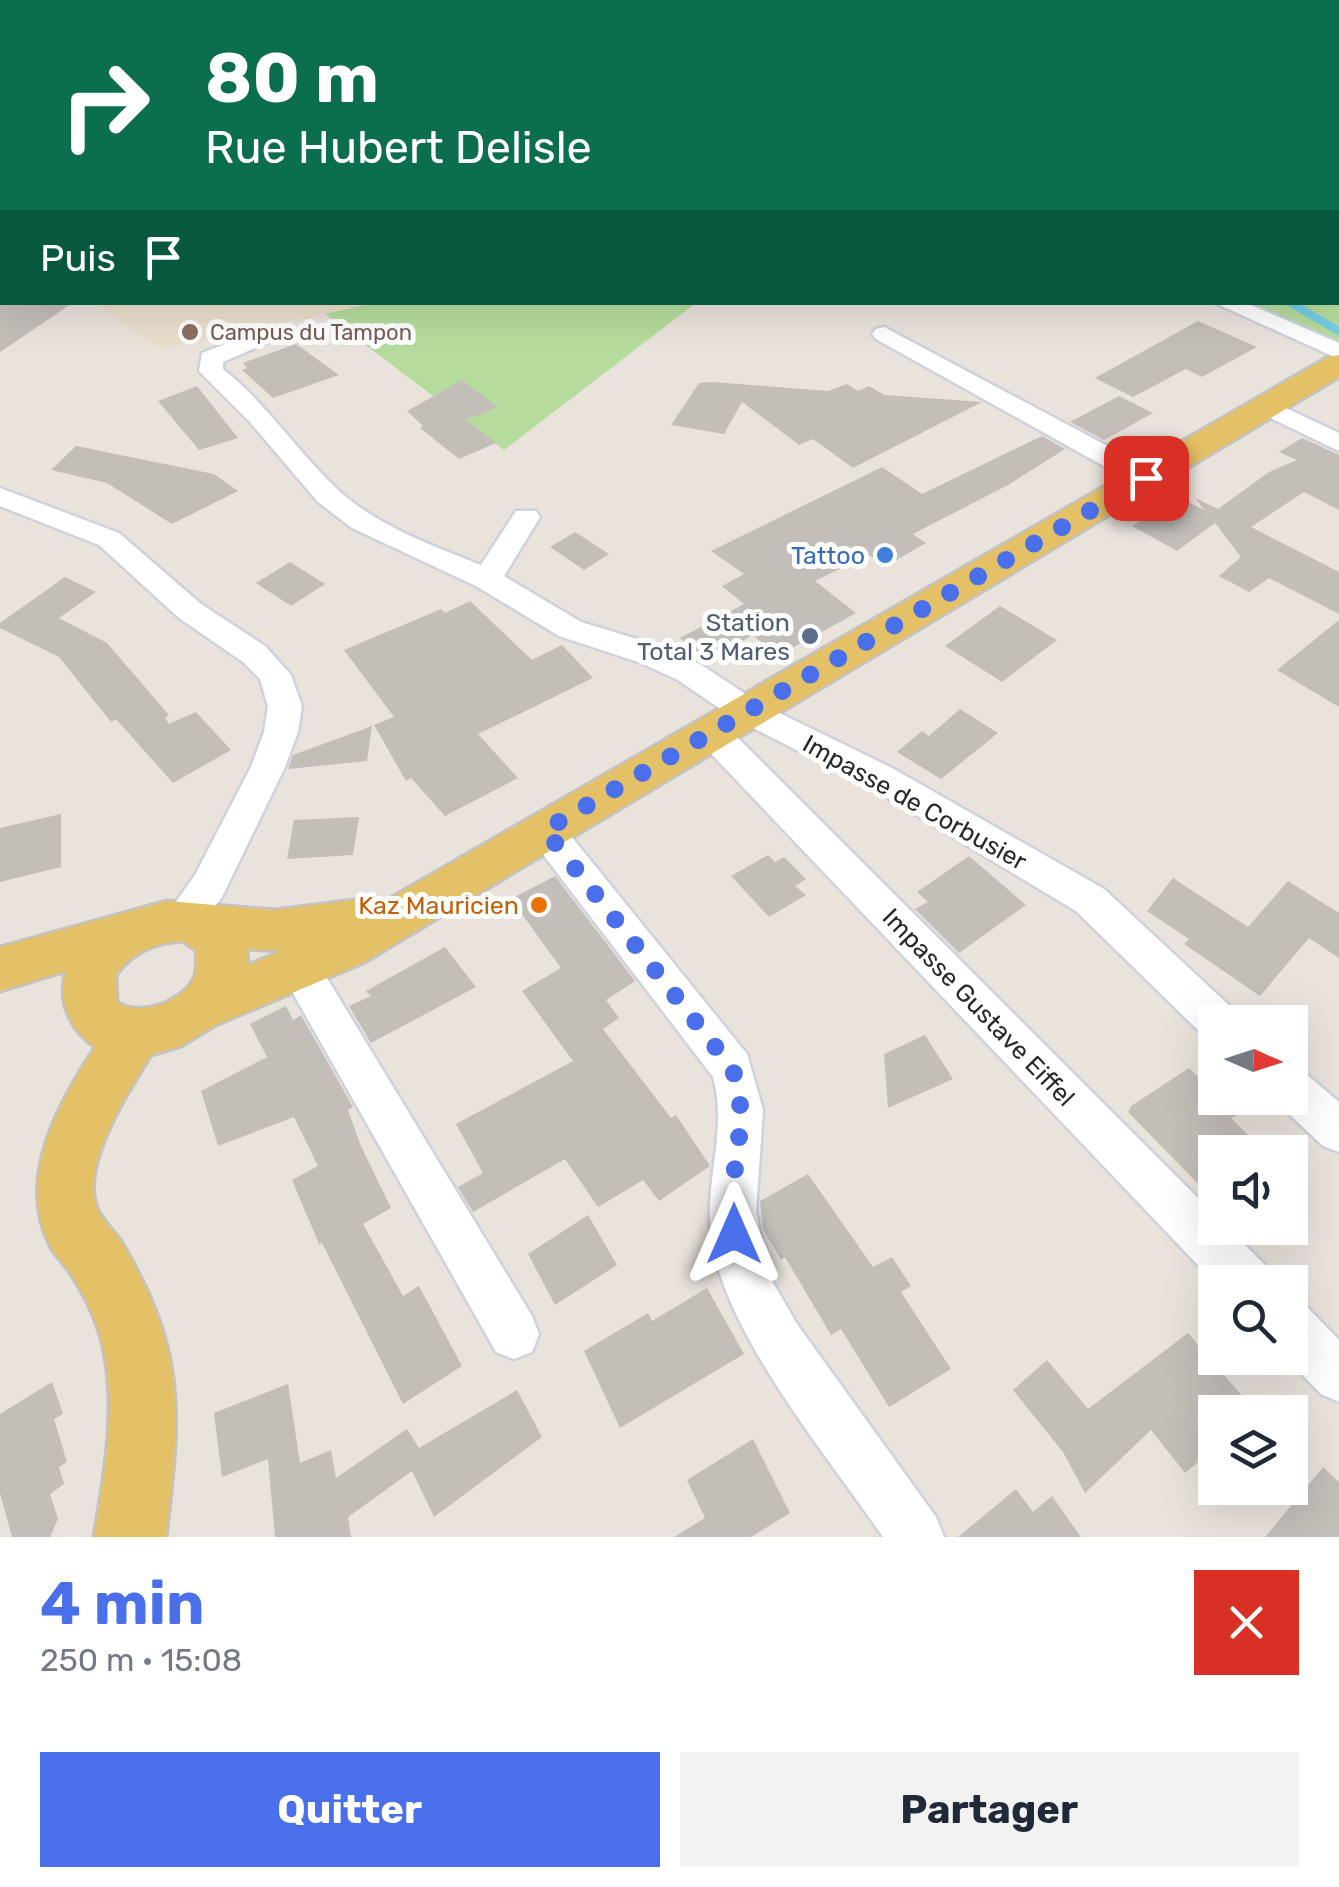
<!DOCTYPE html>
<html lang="fr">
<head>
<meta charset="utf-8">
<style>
  :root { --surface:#fff; --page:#f2f2f3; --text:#1f2937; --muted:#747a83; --accent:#496fea }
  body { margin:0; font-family:Rubik,sans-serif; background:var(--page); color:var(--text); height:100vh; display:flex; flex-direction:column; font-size:38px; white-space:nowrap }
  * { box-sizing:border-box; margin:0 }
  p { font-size:32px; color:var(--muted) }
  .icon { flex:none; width:55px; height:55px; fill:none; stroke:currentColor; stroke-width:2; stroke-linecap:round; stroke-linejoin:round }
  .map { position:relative; height:1537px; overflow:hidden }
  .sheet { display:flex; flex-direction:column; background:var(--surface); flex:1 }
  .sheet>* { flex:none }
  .guide { position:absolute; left:0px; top:0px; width:1340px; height:305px; box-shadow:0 10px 40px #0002; background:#0b6e4f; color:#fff; overflow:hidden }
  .needle { width:65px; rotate:93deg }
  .buttons { position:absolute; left:1198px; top:1005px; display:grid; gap:20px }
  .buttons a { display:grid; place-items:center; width:110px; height:110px; border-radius:0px; background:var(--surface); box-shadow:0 10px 40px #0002; font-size:50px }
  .pin { position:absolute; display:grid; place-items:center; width:85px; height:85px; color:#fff; margin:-42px; border-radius:20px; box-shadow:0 5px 15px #0006 }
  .me { position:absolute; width:110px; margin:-55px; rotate:0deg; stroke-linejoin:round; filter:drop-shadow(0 0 8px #0008) }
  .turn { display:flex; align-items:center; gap:35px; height:210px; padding:0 40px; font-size:45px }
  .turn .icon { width:130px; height:130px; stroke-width:2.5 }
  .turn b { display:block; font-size:70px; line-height:85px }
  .then { display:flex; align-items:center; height:95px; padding:0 40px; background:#0003; gap:20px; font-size:38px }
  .round { display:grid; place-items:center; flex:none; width:105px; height:105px; border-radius:0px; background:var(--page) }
  .overview { display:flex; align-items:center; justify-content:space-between; height:170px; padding:0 40px }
  h1 { font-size:60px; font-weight:700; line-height:75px; color:var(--accent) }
  .button { display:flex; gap:20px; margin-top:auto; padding:20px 40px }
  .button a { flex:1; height:115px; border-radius:0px; background:var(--accent); color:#fff; font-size:40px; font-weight:700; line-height:115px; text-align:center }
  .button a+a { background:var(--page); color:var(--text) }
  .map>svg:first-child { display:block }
</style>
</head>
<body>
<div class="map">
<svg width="1339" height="1537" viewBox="0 0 1339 1537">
  <rect width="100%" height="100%" fill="#eae3dc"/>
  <!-- education -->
  <g fill="#eadfcd">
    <path d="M0,0l192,2h-190v234z"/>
    <path d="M96,303h282l-217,47z"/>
  </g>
  <!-- green -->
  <g fill="#b6dc9d">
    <path d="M204,0h708l10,2h-714z"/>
    <path d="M1338,193l1,1v156l-111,-47 110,-1z"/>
    <path d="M378,302l318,1 -192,147 -179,-136z"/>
  </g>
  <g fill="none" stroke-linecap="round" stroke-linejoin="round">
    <!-- stream-far1 -->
    <path stroke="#77cce4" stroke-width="5" d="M1205,0l22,2"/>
    <!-- stream -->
    <path stroke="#77cce4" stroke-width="8" d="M1289,302l50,29"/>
  </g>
  <!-- building -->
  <g fill="#c3beb8">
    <path d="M0,302h74l-74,50z"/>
    <path d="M1198,321l59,26 -55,30 -16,-8 -53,28 -38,-19z"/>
    <path d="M296,344l43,31 -66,23 -31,-28 5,-2 -4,-5z"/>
    <path d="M462,380l36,27 -32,13 30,23 -37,16 -39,-31 3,-2 -16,-15z"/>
    <path d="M714,382l114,9 19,-7 11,7 11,-5 15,9 98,7 -129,66 -40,-29 -14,6 -57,-43 -18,32 -53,-9 28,-42z"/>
    <path d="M197,386l41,52 -39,12 -41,-49z"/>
    <path d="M1119,396l34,17 -49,27 -34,-18z"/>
    <path d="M1042,436l23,13 -57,36 -95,49 13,9 -40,23 -17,-11 -54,26 41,32 -78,43 -25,-21 -47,26 -26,-23 64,-34 -22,-18 22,-12 -33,-23 171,-84 40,27z"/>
    <path d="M1302,438l37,17v55l-35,-18 -53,35 88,45v42l-70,-36 -20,14 -30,-16 22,-19 -26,-34 -38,28 -45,-25 47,-29 25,13 -9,-12 23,11 51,-37 28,-12 -18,-8z"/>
    <path d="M76,446l138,28 24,17 -66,33 -65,-41 -56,-13z"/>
    <path d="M575,532l34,22 -25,16 -34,-23z"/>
    <path d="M290,562l35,22 -34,22 -35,-23z"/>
    <path d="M65,577l31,15 -37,26 48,25 62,72 -4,3 4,6 27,-12 35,38 -58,33 -57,-64 -5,3 -52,-65 -59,-29v-5z"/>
    <path d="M470,601l62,59 30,-15 31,33 -115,56 40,44 -73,38 -34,-38 -5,3 -32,-56 20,-8 -50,-67 97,-41 4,4z"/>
    <path d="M1000,606l57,34 -55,42 -57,-36z"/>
    <path d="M1339,620v87l-62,-37z"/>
    <path d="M960,709l38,24 -57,46 -44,-27 25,-21 7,5z"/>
    <path d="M372,726l-5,35 -79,8 5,-14z"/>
    <path d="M61,814v53l-61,15v-54z"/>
    <path d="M359,817l-6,38 -66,4 7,-39z"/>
    <path d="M768,855l7,7 9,-5 22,22 -11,7 11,9 -37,22 -38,-41z"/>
    <path d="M969,856l57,49 -67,48 -44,-44 13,-7 -11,-10z"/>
    <path d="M555,876l80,105 -29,19 13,18 -16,11 68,89 5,-3 34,51 -51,35 -16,-21 -45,27 -33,-48 -92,53 -15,-25 25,-14 -27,-49 117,-63 -51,-70 39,-23 -50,-69z"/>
    <path d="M1173,878l75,49 40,-46 51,32v45l-30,-20 -49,58 -76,-52 5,-5 -42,-28z"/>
    <path d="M445,947l31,40 -105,56 -22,-37 22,-10 -5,-5z"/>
    <path d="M286,1006l7,14 8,-5 52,92 -5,3 12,34 31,64 -28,16 40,72 16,-10 43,80 -59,38 -81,-161 -3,1 -27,-64 26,-14 -24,-49 -76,29 -17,-55 66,-34 -17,-33z"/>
    <path d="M925,1035l28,44 -65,29 -4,-54z"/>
    <path d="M1189,1068l48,47 -6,3 22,22 -15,12h-23v49l-87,-89 3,-6z"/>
    <path d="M808,1174l65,93 19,-10 19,29 -10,6 50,77 -62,38 -48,-78 -10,6 -46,-78 -4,3 -18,-31 -3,-28z"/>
    <path d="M588,1215l29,50 -62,40 -27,-51z"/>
    <path d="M707,1288l37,66 -124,74 -36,-77 64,-38 4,8z"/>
    <path d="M1188,1333l68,79h-41v36l-30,25 -34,-43 -66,63 -22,-41 -50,-62 34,-30 41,49z"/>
    <path d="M52,1382l11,32 -9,5 13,43 -8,5 5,17 -14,10 8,25 -8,18h-38l-12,-44v-79z"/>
    <path d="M288,1384l12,79 31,-13 5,28 71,-49 12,19 98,-58 25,47 -108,80 -22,-46 -64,46 3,20h-76l-7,-78 -46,18 -8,-64z"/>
    <path d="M753,1439l37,74 -39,24h-77l31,-19 -18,-38z"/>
    <path d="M1323,1467l16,15v55h-74z"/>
    <path d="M1016,1489l17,23 19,-16 29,41h-123z"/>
  </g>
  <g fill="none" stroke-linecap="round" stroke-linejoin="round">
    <!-- minor casing -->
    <g stroke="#ced2dd" stroke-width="5">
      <g id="minor">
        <path d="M82,0h19l1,2h-19z"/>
        <rect x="368" y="0" width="14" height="2"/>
        <rect x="400" y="0" width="14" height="2"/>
        <path d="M917,0h24l1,2h-24z"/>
        <rect x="1338" y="52" width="1" height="11"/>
        <path d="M0,67l2,1v10h-2z"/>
        <rect x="1338" y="116" width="1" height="10"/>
        <path d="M1213,302h31l95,41v16z"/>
        <path d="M272,325l12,7 -4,5 -57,25v7c44,35 73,81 113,119 40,38 95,57 145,77l35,-54h20l4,6 -36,59 77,46 82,25 37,17 59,39 133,65 212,121 129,120 6,13h-24v17l-12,-4 -127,-124 -208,-125 -133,-67 -57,-39 -37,-17 -82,-27 -83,-50 -124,-58 -34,-26 -69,-81 -50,-50 3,-18z"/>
        <path d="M884,327l272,145 4,6 -14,8 -10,-2 -260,-145 -4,-5 4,-5z"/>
        <path d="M1269,400l70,33v18l-79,-38 -4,-5z"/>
        <path d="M0,488l119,45 82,71 64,42 26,29 11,31 -4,26 -13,35 -63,130 -26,34 -14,5 -14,-5 -5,-11 32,-45 56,-108 13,-35 4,-26 -8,-27 -17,-17 -64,-44 -80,-73 -99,-39z"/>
        <path d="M710,719l12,3 493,493v13h13l37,37 7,17 -57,1 -517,-543 -5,-9 5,-9z"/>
        <path d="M545,816l13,4 189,234 16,56 -7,101 12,63 29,50 139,193 8,20h-61c-55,-81 -160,-205 -172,-301 -7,-54 17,-106 2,-159l-181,-237 -5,-10 5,-10z"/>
        <path d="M299,950l14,5 219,361 7,18 -7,18 -18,7 -18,-7 -211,-373 -6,-12 6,-12z"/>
        <path d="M1290,1067l15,6 34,29v50l-16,-6 -48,-45 -2,-3h17z"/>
        <path d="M1290,1301l18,7 31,32v62l-18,-8 -35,-36h4z"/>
      </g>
    </g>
    <!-- major casing -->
    <g stroke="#c3c3c3" stroke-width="5">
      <path id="major" d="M1339,355v22l-976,586 -147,62 -35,21 -30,9c-22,35 -73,113 -53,155 5,11 16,21 23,31 19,32 37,69 46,105 16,62 6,128 -1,191h-72c10,-62 23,-128 9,-190 -6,-27 -19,-54 -35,-77 -6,-8 -13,-15 -18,-24 -34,-68 8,-141 45,-199 -25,-17 -38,-46 -29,-76l-66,20v-44l167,-46 108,9 95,-12 12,5 946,-546zM182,941l14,9c0,8 1,18 -1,25 -9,26 -56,43 -78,27l-1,-27c17,-23 38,-32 66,-34zM247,949l34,2 -33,14z"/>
    </g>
    <!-- minor -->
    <use href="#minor" fill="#fff" fill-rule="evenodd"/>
    <!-- major -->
    <use href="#major" fill="#e4c167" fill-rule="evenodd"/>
  </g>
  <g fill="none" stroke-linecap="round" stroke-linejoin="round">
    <!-- route -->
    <path stroke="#496fea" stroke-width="18" stroke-dasharray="0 32.4" d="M734,1234c-1,-16 -2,-32 -1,-48 4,-43 15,-76 -1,-118l-187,-238 601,-352"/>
  </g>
  <!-- markers -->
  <circle fill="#8d6e63" stroke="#fff" stroke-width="4" cx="190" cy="332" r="10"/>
  <circle fill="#3f7fe0" stroke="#fff" stroke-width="4" cx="885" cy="555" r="10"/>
  <circle fill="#5c6f8a" stroke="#fff" stroke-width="4" cx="810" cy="636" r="10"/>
  <circle fill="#e8710a" stroke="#fff" stroke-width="4" cx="539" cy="905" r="10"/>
  <g text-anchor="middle" stroke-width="10" stroke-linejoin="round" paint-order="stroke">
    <!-- far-education labels -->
    <g font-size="22" fill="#785e54" stroke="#fff" text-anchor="start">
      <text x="210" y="340">Campus du Tampon</text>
    </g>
    <!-- shop labels -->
    <g font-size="25" fill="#366cbe" stroke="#fff" text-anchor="end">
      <text x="865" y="564">Tattoo</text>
    </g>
    <!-- service labels -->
    <g font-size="25" fill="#4e5e75" stroke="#fff" text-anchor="end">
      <text x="790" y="631">Station<tspan x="790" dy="29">Total 3 Mares</tspan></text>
    </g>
    <!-- street labels -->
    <g font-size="25" fill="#292929" stroke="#fff">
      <text transform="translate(915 802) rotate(29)" y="9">Impasse de Corbusier</text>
      <text transform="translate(979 1007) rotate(46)" y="9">Impasse Gustave Eiffel</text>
    </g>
    <!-- food labels -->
    <g font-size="25" fill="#c56008" stroke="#fff" text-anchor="end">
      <text x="519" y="914">Kaz Mauricien</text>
    </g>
  </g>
</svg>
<div class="buttons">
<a><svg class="needle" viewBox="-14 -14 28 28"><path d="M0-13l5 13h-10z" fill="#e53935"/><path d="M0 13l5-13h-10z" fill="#747a83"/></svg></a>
<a><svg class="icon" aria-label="sound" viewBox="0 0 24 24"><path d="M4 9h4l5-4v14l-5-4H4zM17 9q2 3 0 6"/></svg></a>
<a><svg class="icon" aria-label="search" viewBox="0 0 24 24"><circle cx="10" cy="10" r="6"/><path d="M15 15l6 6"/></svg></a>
<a><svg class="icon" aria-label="layers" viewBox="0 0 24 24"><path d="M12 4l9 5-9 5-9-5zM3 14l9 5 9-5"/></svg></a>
</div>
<div class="pin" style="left:1146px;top:478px;background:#d93025"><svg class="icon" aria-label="arrive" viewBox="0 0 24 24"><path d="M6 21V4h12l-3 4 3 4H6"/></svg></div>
<svg class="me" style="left:734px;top:1234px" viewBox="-20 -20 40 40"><path d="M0-17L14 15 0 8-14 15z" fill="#496fea" stroke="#fff" stroke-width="4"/></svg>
<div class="guide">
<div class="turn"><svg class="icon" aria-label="right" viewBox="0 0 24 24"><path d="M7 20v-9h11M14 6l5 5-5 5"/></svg><div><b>80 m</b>Rue Hubert Delisle</div></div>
<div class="then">Puis<svg class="icon" aria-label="arrive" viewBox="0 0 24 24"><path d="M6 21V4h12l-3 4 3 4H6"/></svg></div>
</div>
</div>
<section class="sheet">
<div class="overview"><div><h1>4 min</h1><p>250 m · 15:08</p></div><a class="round" style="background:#d93025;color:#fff"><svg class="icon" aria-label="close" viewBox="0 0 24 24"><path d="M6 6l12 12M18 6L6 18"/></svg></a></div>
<div class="button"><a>Quitter</a><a>Partager</a></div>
</section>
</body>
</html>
